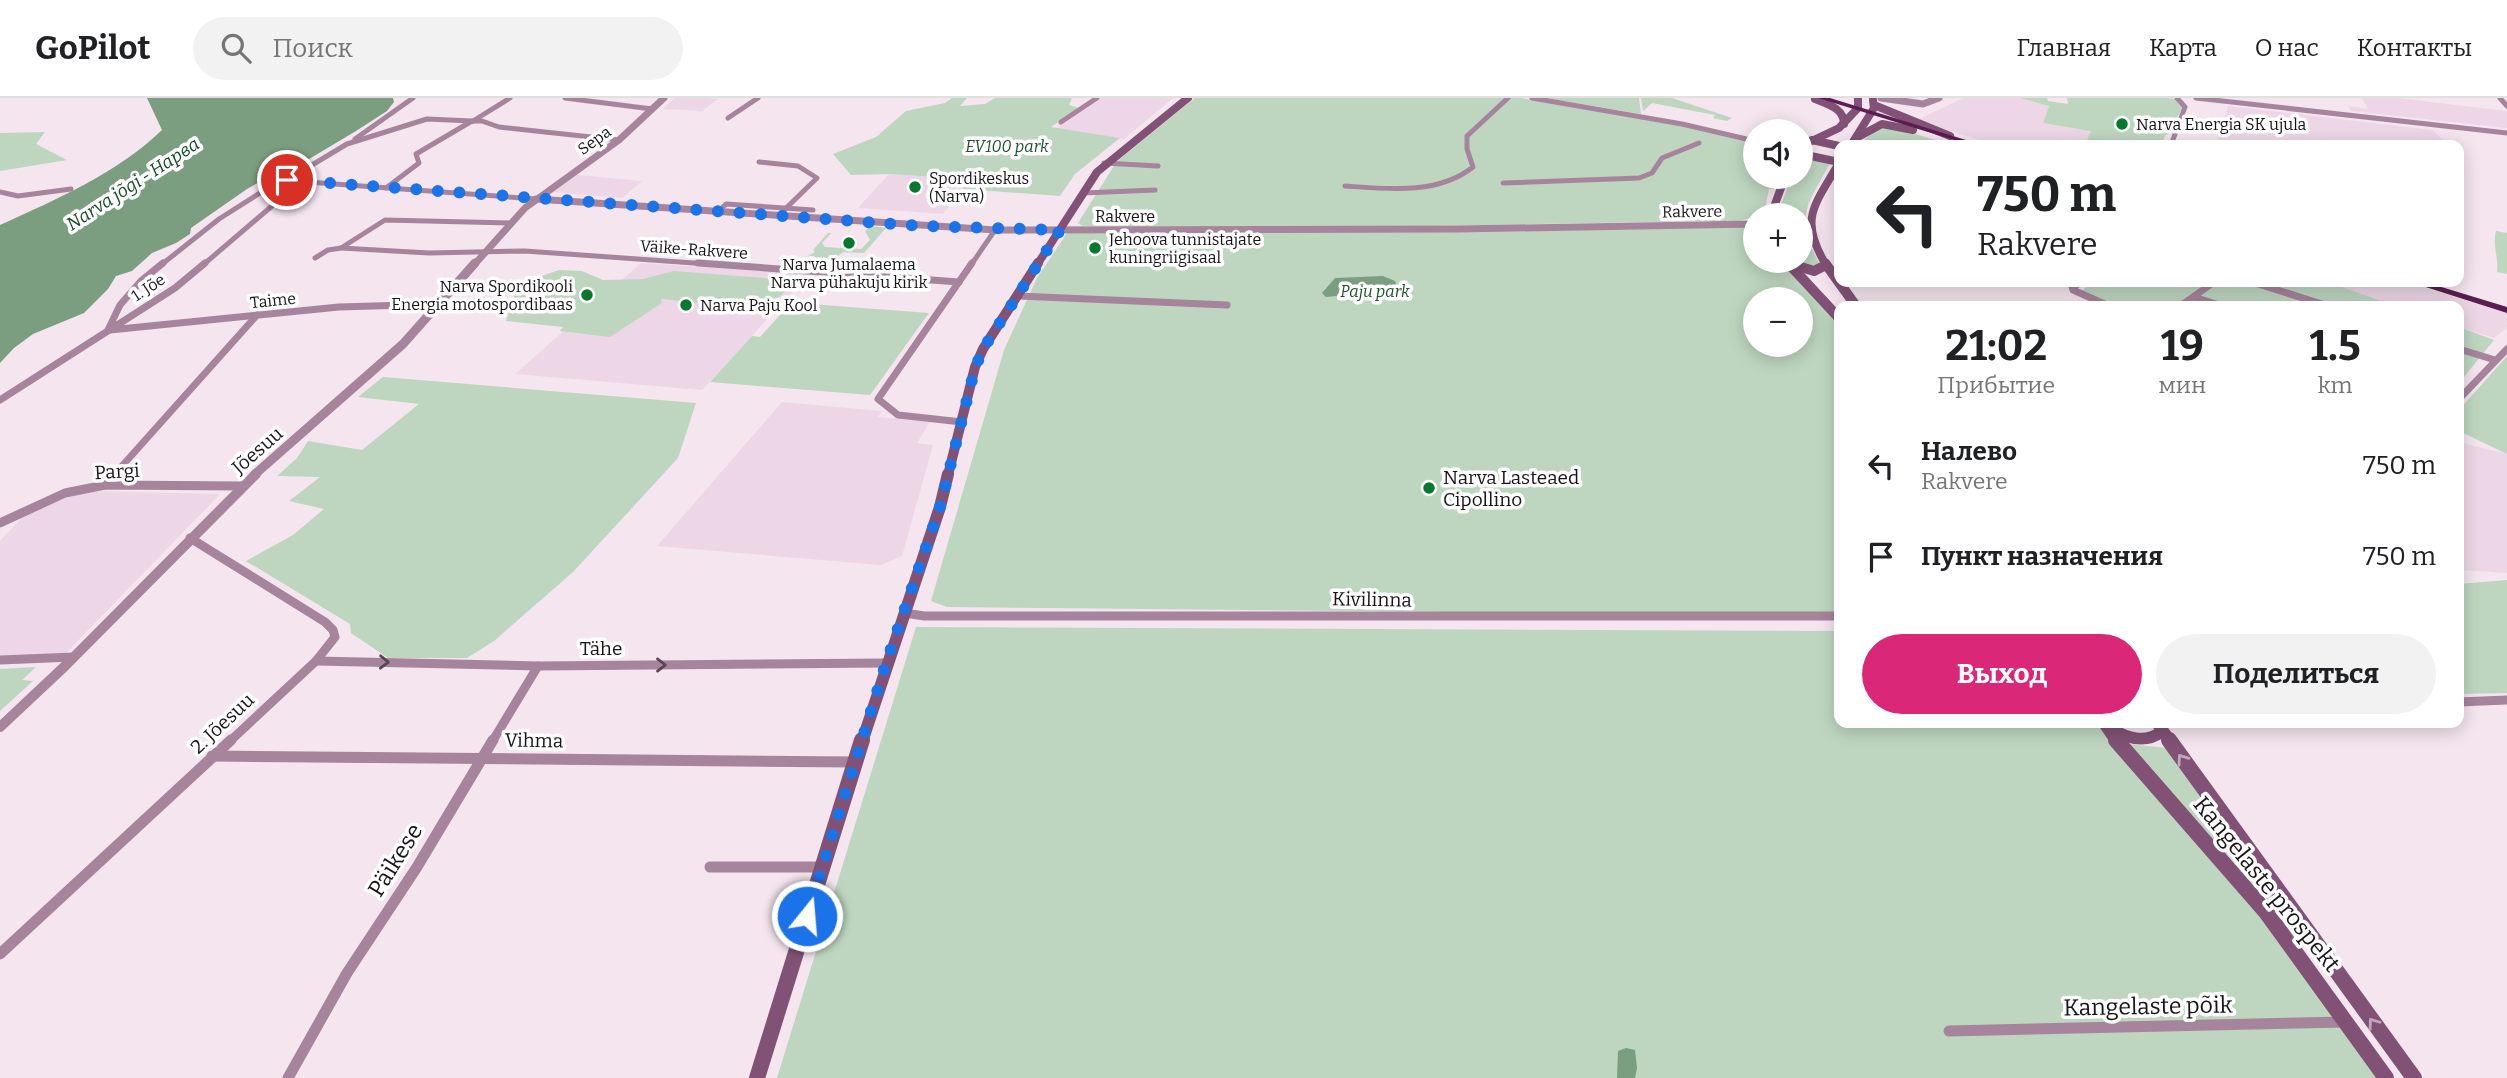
<!DOCTYPE html>
<html lang="ru">
<head>
<meta charset="utf-8">
<style>
  :root { --surface:#fff; --page:#f2f2f2; --text:#202124; --muted:#757577; --line:#e0e0e0; --accent:#db2777 }
  body { margin:0; font-family:Bitter,serif; background:var(--page); color:var(--text); height:100vh; display:flex; flex-direction:column; font-size:26px; white-space:nowrap }
  * { box-sizing:border-box; margin:0 }
  p { font-size:23px; color:var(--muted) }
  .icon { flex:none; width:38px; height:38px; fill:none; stroke:currentColor; stroke-width:2; stroke-linecap:round; stroke-linejoin:round }
  .map { position:relative; flex:1; overflow:hidden }
  .side { position:absolute; left:1834px; top:203px; width:630px; height:427px; display:flex; flex-direction:column; background:var(--surface); border-radius:14px; box-shadow:0 4px 18px #0003 }
  .side>* { flex:none }
  .banner { position:absolute; left:1834px; top:42px; width:630px; height:147px; border-radius:14px; box-shadow:0 4px 18px #0003; background:#fff; color:var(--text); overflow:hidden }
  .buttons { position:absolute; left:1743px; top:21px; display:grid; gap:14px }
  .buttons a { display:grid; place-items:center; width:70px; height:70px; border-radius:50%; background:var(--surface); box-shadow:0 4px 18px #0003; font-size:35px }
  .pin { position:absolute; display:grid; place-items:center; width:60px; height:60px; color:#fff; margin:-30px; border:4px solid #fff; border-radius:50%; box-shadow:0 2px 7px #0007 }
  .me { position:absolute; width:77px; margin:-38px; rotate:17deg; stroke-linejoin:round; filter:drop-shadow(0 0 5px #0008) }
  .turn { display:flex; align-items:center; gap:24px; height:147px; padding:0 28px; font-size:32px }
  .turn .icon { width:91px; height:91px; stroke-width:2.5 }
  .turn b { display:block; font-size:49px; line-height:60px }
  .eta { display:flex; justify-content:space-evenly; align-items:center; height:119px; text-align:center }
  .eta b { font-size:42px; font-weight:700; line-height:49px }
  .button { display:flex; gap:14px; margin-top:auto; padding:14px 28px }
  .button a { flex:1; height:80px; border-radius:42px; background:var(--accent); color:#fff; font-size:28px; font-weight:700; line-height:80px; text-align:center }
  .button a+a { background:var(--page); color:var(--text) }
  ul { padding:0; list-style:none }
  li { display:flex; align-items:center; gap:21px; height:91px; padding:0 28px }
  li div { flex:1 }
  li b { display:block; font-size:26px }
  li em { font-style:normal }
  header { display:flex; align-items:center; gap:42px; box-sizing:border-box; height:98px; padding:0 35px; background:var(--surface); border-bottom:2px solid var(--line) }
  header strong { font-size:33px }
  nav { display:flex; gap:38px; margin-inline-start:auto; font-size:24px }
  .search { width:490px; height:63px; background:var(--page); display:flex; align-items:center; gap:18px; box-sizing:border-box; padding:0 24px; border-radius:38px; color:var(--muted); font-size:26px }
  .map>svg:first-child { display:block }
</style>
</head>
<body>
<header>
<strong>GoPilot</strong>
<div class="search"><svg class="icon" aria-label="search" viewBox="0 0 24 24"><circle cx="10" cy="10" r="6"/><path d="M15 15l6 6"/></svg>Поиск</div>
<nav><a>Главная</a><a>Карта</a><a>О нас</a><a>Контакты</a></nav>
</header>
<div class="map">
<svg width="2507" height="980" viewBox="0 0 2507 980">
  <rect width="100%" height="100%" fill="#f4e5ef"/>
  <!-- built -->
  <g fill="#edd7e6">
    <path d="M674,0h33l11,1 -16,12 -39,-2z"/>
    <path d="M1102,0h71l-49,41 -67,-11z"/>
    <path d="M1963,0h57l29,8 -6,17 126,11 -4,1 -3,10h-167l-78,-25z"/>
    <path d="M2362,0h35l110,13v17l-156,-17 -3,-5 20,3z"/>
    <path d="M2228,8l205,24 14,15h-230z"/>
    <path d="M889,76l81,5 -27,35 -85,-6z"/>
    <path d="M577,77l65,6 -20,17 -69,-6z"/>
    <path d="M641,165l168,11 -107,116 -187,-16z"/>
    <path d="M2305,184h101l101,31v14l-13,11 -35,-11v-21h-65z"/>
    <path d="M782,304l100,9 -4,6 52,5 -13,21 16,2 -31,111 -21,9 -224,-19z"/>
    <path d="M2459,344l48,12v119l-48,-3z"/>
    <path d="M86,393l134,3 -154,159 -66,3v-115l26,-28 35,-15z"/>
  </g>
  <!-- green -->
  <g fill="#bed6c0" fill-rule="evenodd">
    <path d="M952,0h15l-7,8 25,-2 10,-6h77l-3,7 10,3 -28,19 69,11 -45,36 -15,22 -97,-7 6,-10 -80,-5 -38,1 -18,-21 43,-17 30,-26 39,-8z"/>
    <path d="M1195,0h326l167,29 67,15v35h25l-6,12h-5l-5,25 -33,9 -21,-2 -348,6 -279,-1 -5,-3 39,-62z"/>
    <path d="M1546,0h93l2,16z"/>
    <path d="M1641,0h31l60,20 -5,3 -14,-3 2,-3 -63,-12 -9,8z"/>
    <path d="M2020,0h27l1,3 20,3 -1,-6h100l8,1 7,9 -13,26 -4,1 -3,10h-77l6,-14 -48,-8 6,-17z"/>
    <path d="M1880,29h10l56,16v2h-88z"/>
    <path d="M45,34l-9,12 31,16 -67,11v-38z"/>
    <path d="M1801,60l29,5c-24,45 -36,54 -10,102l-5,4 -21,-8h7v-46h-24l15,-38h9z"/>
    <path d="M871,128l15,2 -22,25 -21,-1 -12,10 -12,-1 -5,-5h-6l7,-4 -2,-2 15,-17h3l-9,10 3,4 36,2 9,-9 -5,-9z"/>
    <path d="M1750,129l5,6v28h28l56,56v299l-892,-9 -16,-6 73,-251 33,-72 32,-48zM1755,201h46v46h-46z"/>
    <path d="M2496,133l11,2v41l-10,-2c2,-14 -5,-26 -1,-41z"/>
    <path d="M559,172l23,1 21,9 40,-1 31,-8 102,8 7,3 3,8c-19,27 -95,11 -125,9l1,4 -52,34 -50,-6 3,-4 -57,-6 12,-37z"/>
    <path d="M2094,184h234l67,24h-277l-37,-15z"/>
    <path d="M791,205h6l132,10 -59,82 -160,-13 42,-46 8,1z"/>
    <path d="M2459,229l35,13 -35,43z"/>
    <path d="M2507,258v98l-48,-23v-21z"/>
    <path d="M383,279l313,26 -18,55 -104,113 -80,70 -27,17h-79l-37,-25 -1,-9 -104,-63 47,-26 31,-26 -35,-8 31,-24 -43,-1 20,-18 11,-17 54,9 57,-46 -61,-7z"/>
    <path d="M2507,482v113l-48,1v-110z"/>
    <path d="M916,529l923,4v92h262l200,235 83,120h-1607z"/>
    <path d="M36,569l-14,13 11,1 -33,30v-42z"/>
    <path d="M2128,646l39,4 120,168 -4,1z"/>
  </g>
  <!-- water -->
  <g fill="#7c9e80">
    <path d="M147,0h246l1,4 -7,9 -31,20 -62,37 -20,6 -27,15 -56,39 -1,6 -14,9 -24,10 -20,18 -16,5 -8,13 -24,24 -51,21 -19,14 -14,15v-138c57,-26 116,-51 162,-95z"/>
    <path d="M1383,178l12,5 4,9 -73,7 -4,-4 13,-15z"/>
    <path d="M1626,950l9,2 2,18 -2,10h-18l1,-27z"/>
  </g>
  <g fill="none" stroke-linecap="round" stroke-linejoin="round">
    <!-- minor-far3 -->
    <g stroke="#a6849c" stroke-width="5">
      <path d="M565,0l87,11"/>
      <path d="M1532,0l150,26 73,17"/>
      <path d="M2196,0l311,35"/>
      <path d="M2500,0l7,8"/>
      <path d="M728,20l30,-20"/>
      <path d="M472,23h10l17,6 120,13"/>
      <path d="M473,23l37,-23"/>
      <path d="M1061,24l36,-24"/>
      <path d="M355,41l58,-41"/>
      <path d="M2171,47l14,-38 -8,-9"/>
      <path d="M759,64l39,4 19,12 -39,38"/>
      <path d="M1104,65l54,3"/>
      <path d="M294,83l242,18"/>
      <path d="M1503,85l136,-5 13,-5 10,-15 37,-15"/>
      <path d="M1345,88c42,3 93,9 128,-19l-6,-18v-13l41,-38"/>
      <path d="M0,94l18,4 53,-7"/>
      <path d="M1083,95l72,-3"/>
      <path d="M718,114l8,-8 87,6"/>
      <path d="M511,125l-126,-3 -44,28 88,5 96,-2 197,14"/>
      <path d="M315,160l13,-8 13,-2"/>
      <path d="M161,167l58,-46 55,-35 13,-4 60,-36 80,-25 45,2 -56,33 3,9 -33,25"/>
      <path d="M203,167l97,-83"/>
      <path d="M971,167l24,-35"/>
    </g>
    <!-- minor-far2 -->
    <g stroke="#a6849c" stroke-width="7">
      <path d="M698,165l261,19"/>
      <path d="M2082,184l-10,5 1,3 36,16"/>
      <path d="M2252,184l76,24"/>
      <path d="M1018,198l209,9"/>
      <path d="M2194,199l28,9"/>
      <path d="M2180,208l30,-21 -10,-3"/>
      <path d="M108,232l12,-25 21,-24 22,-18"/>
      <path d="M110,232l229,-23 102,-3"/>
      <path d="M2459,251l36,11"/>
      <path d="M2459,301l48,-50"/>
      <path d="M0,302l175,-112 30,-25"/>
      <path d="M962,324l-64,-7 -20,-16 94,-136"/>
      <path d="M114,377l143,-160"/>
    </g>
    <!-- minor-far1 -->
    <g stroke="#a6849c" stroke-width="9">
      <path d="M105,387l10,-11"/>
      <path d="M0,425l65,-30 40,-8 138,1"/>
      <path d="M190,440l135,84 8,8 2,7 -19,24 -87,81"/>
      <path d="M905,515l19,3h915"/>
      <path d="M0,562l74,-3"/>
      <path d="M316,563l222,5 348,-3"/>
      <path d="M2459,604l48,-2"/>
      <path d="M492,644l46,-76"/>
    </g>
    <!-- minor -->
    <g stroke="#a6849c" stroke-width="11">
      <path d="M212,658l643,6"/>
      <path d="M710,769h113"/>
      <path d="M0,856l231,-214"/>
      <path d="M1949,933l397,-9"/>
      <path d="M288,980l59,-105 70,-106 76,-127"/>
    </g>
    <!-- tertiary-far2 -->
    <g stroke="#a6849c" stroke-width="7">
      <path d="M1881,0l42,6 16,-6"/>
      <path d="M536,101l459,31 462,-1 298,-5"/>
      <path d="M474,167l51,-57 94,-68 45,-42"/>
    </g>
    <!-- tertiary-far1 -->
    <path stroke="#a6849c" stroke-width="9" d="M254,377l149,-131 72,-81"/>
    <!-- tertiary -->
    <path stroke="#a6849c" stroke-width="10" d="M0,629l65,-61 191,-192"/>
    <!-- secondary-far3 -->
    <g stroke="#825276" stroke-width="8">
      <path d="M1815,1c12,5 29,9 29,25"/>
      <path d="M1874,7l76,31"/>
      <path d="M1858,39l24,-13 31,6"/>
      <path d="M1812,42l27,6"/>
      <path d="M1851,47l23,-37 -1,-8"/>
      <path d="M1801,48l38,-18 19,-20v-10"/>
      <path d="M1801,56l38,8"/>
      <path d="M1771,117l14,-38"/>
      <path d="M1786,163l4,4"/>
      <path d="M1791,166l4,1"/>
      <path d="M1037,167l60,-93 91,-74"/>
      <path d="M1826,167c-28,-47 -11,-60 13,-102"/>
    </g>
    <!-- secondary-far2 -->
    <g stroke="#825276" stroke-width="10">
      <path d="M1788,165l51,55"/>
      <path d="M1825,165l31,43"/>
      <path d="M1791,166l23,7 12,-6"/>
      <path d="M948,377l27,-108 8,-18 55,-86"/>
    </g>
    <!-- secondary-far1 -->
    <g stroke="#825276" stroke-width="12">
      <path d="M2104,625l13,19"/>
      <path d="M2157,625l14,19"/>
      <path d="M2111,631c16,9 34,15 50,3l-1,-5"/>
      <path d="M862,644l78,-235 8,-33"/>
    </g>
    <!-- secondary -->
    <g stroke="#825276" stroke-width="16">
      <path d="M2116,642l150,172 120,166"/>
      <path d="M2169,642l245,338"/>
      <path d="M757,980l105,-338"/>
    </g>
    <!-- trunk -->
    <g fill="#5c1d50" fill-rule="evenodd">
      <path d="M1818,0h12l152,47h-12z"/>
      <path d="M2410,184h15l82,25v6z"/>
    </g>
  </g>
  <!-- one-way arrows -->
  <defs><path id="oneway-chevron" d="M-2-3.5L2.5 0L-2 3.5" fill="none" stroke-width="1.6" stroke-linecap="round" stroke-linejoin="round" transform="scale(1.75)"/></defs>
  <g stroke="#584653">
    <use href="#oneway-chevron" transform="translate(384 564) rotate(1)"/>
    <use href="#oneway-chevron" transform="translate(661 567)"/>
  </g>
  <g stroke="#c0a8ba">
    <use href="#oneway-chevron" transform="translate(2182 661) rotate(-125)"/>
    <use href="#oneway-chevron" transform="translate(2373 925) rotate(-126)"/>
  </g>
  <g fill="none" stroke-linecap="round" stroke-linejoin="round">
    <!-- route -->
    <path stroke="#1a73e8" stroke-width="12" stroke-dasharray="0 21.6" d="M287,82l635,46 138,4 -77,119 -8,19 -35,139 -54,156 -79,253"/>
  </g>
  <!-- markers -->
  <g fill="#06792f" stroke="#fff" stroke-width="2.5">
    <circle cx="2122" cy="26" r="7"/>
    <circle cx="915" cy="89" r="7"/>
    <circle cx="849" cy="145" r="7"/>
    <circle cx="1095" cy="150" r="7"/>
    <circle cx="587" cy="197" r="7"/>
    <circle cx="686" cy="207" r="7"/>
    <circle cx="1429" cy="390" r="7"/>
  </g>
  <g text-anchor="middle" stroke-width="7" stroke-linejoin="round" paint-order="stroke">
    <!-- far-poi labels -->
    <g font-size="16" fill="#181317" stroke="#fff" text-anchor="start">
      <text x="2136" y="32">Narva Energia SK ujula</text>
      <text x="929" y="86">Spordikeskus<tspan x="929" dy="18">(Narva)</tspan></text>
      <text x="1109" y="147">Jehoova tunnistajate<tspan x="1109" dy="18">kuningriigisaal</tspan></text>
      <text x="849" y="172" text-anchor="middle">Narva Jumalaema<tspan x="849" dy="18">Narva pühakuju kirik</tspan></text>
      <text x="573" y="194" text-anchor="end">Narva Spordikooli<tspan x="573" dy="18">Energia motospordibaas</tspan></text>
      <text x="700" y="213">Narva Paju Kool</text>
    </g>
    <!-- far-street labels -->
    <g font-size="16" fill="#181317" stroke="#fff">
      <text transform="translate(594 42) rotate(-36)" y="6">Sepa</text>
      <text transform="translate(1692 113) rotate(-1)" y="6">Rakvere</text>
      <text x="1125" y="124">Rakvere</text>
      <text transform="translate(694 151) rotate(4)" y="6">Väike-Rakvere</text>
      <text transform="translate(148 189) rotate(-33)" y="6">1. Jõe</text>
      <text transform="translate(273 202) rotate(-6)" y="6">Taime</text>
    </g>
    <!-- far-park labels -->
    <g font-size="16" font-style="italic" fill="#1d5228" stroke="#fff">
      <text x="1007" y="54">EV100 park</text>
      <text x="1375" y="199">Paju park</text>
    </g>
    <!-- far-water labels -->
    <g font-size="18" font-style="italic" fill="#164c23" stroke="#fff">
      <text transform="translate(133 86) rotate(-33)" y="6">Narva jõgi - Нарва</text>
    </g>
    <!-- street labels -->
    <g font-size="19" fill="#181317" stroke="#fff">
      <text transform="translate(257 352) rotate(-41)" y="7">Jõesuu</text>
      <text transform="translate(117 373) rotate(-3)" y="7">Pargi</text>
      <text transform="translate(1372 501) rotate(1)" y="7">Kivilinna</text>
      <text x="601" y="557">Tähe</text>
      <text transform="translate(222 625) rotate(-43)" y="7">2. Jõesuu</text>
      <text transform="translate(534 642) rotate(1)" y="7">Vihma</text>
    </g>
    <!-- poi labels -->
    <g font-size="19" fill="#181317" stroke="#fff" text-anchor="start">
      <text x="1443" y="386">Narva Lasteaed<tspan x="1443" dy="22">Cipollino</tspan></text>
    </g>
    <!-- near-street labels -->
    <g font-size="23" fill="#181317" stroke="#fff">
      <text transform="translate(395 762) rotate(-58)" y="8">Päikese</text>
      <text transform="translate(2267 786) rotate(51)" y="8">Kangelaste prospekt</text>
      <text transform="translate(2148 908) rotate(-1)" y="8">Kangelaste põik</text>
    </g>
  </g>
</svg>
<div class="buttons">
<a><svg class="icon" aria-label="sound" viewBox="0 0 24 24"><path d="M4 9h4l5-4v14l-5-4H4zM17 9q2 3 0 6"/></svg></a>
<a>+</a>
<a>−</a>
</div>
<div class="pin" style="left:287px;top:82px;background:#d93025"><svg class="icon" aria-label="arrive" viewBox="0 0 24 24"><path d="M6 21V4h12l-3 4 3 4H6"/></svg></div>
<svg class="me" style="left:807px;top:818px" viewBox="-20 -20 40 40"><circle r="17" fill="#1a73e8" stroke="#fff" stroke-width="3"/><path d="M0-11L8 9 0 5-8 9z" fill="#fff"/></svg>
<div class="banner">
<div class="turn"><svg class="icon" aria-label="left" viewBox="0 0 24 24"><path d="M17 20v-9H6M10 6l-5 5 5 5"/></svg><div><b>750 m</b>Rakvere</div></div>
</div>
<section class="side">
<div class="eta">
<div><b>21:02</b><p>Прибытие</p></div>
<div><b>19</b><p>мин</p></div>
<div><b>1.5</b><p>km</p></div>
</div>
<ul>
<li><svg class="icon" aria-label="left" viewBox="0 0 24 24"><path d="M17 20v-9H6M10 6l-5 5 5 5"/></svg><div><b>Налево</b><p>Rakvere</p></div><em>750 m</em></li>
<li><svg class="icon" aria-label="arrive" viewBox="0 0 24 24"><path d="M6 21V4h12l-3 4 3 4H6"/></svg><div><b>Пункт назначения</b></div><em>750 m</em></li>
</ul>
<div class="button"><a>Выход</a><a>Поделиться</a></div>
</section>
</div>
</body>
</html>
